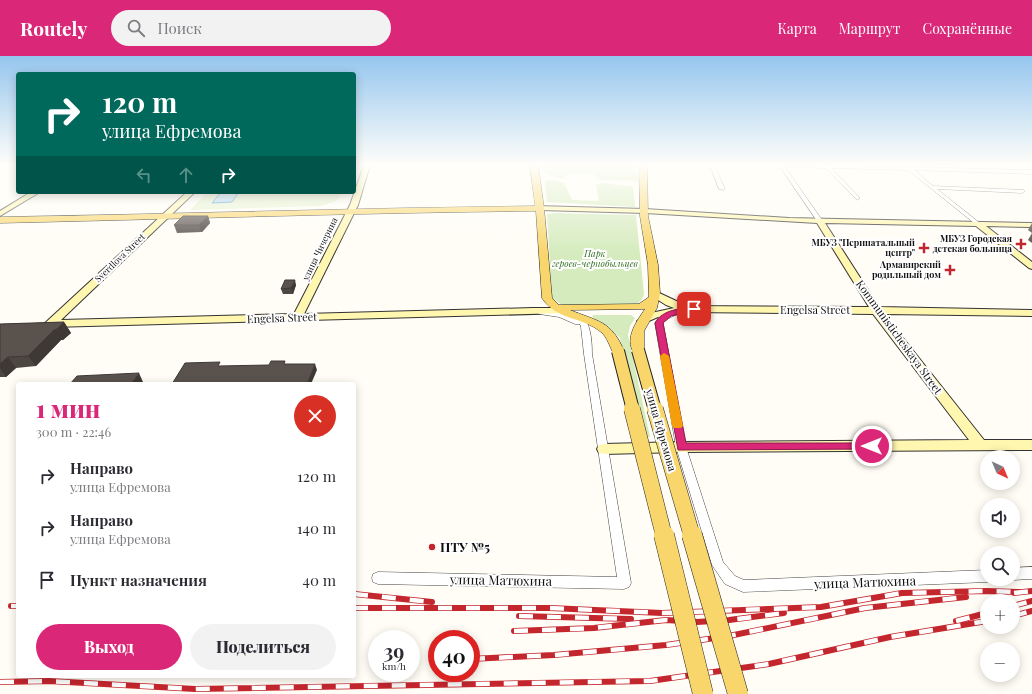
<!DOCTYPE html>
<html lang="ru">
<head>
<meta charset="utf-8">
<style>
  :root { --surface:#fff; --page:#f2f2f3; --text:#2b2b33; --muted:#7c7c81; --accent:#db2777 }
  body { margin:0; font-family:"Playfair Display",serif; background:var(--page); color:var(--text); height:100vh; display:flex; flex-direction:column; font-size:15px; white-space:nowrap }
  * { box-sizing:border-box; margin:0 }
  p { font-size:13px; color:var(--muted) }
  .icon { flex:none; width:22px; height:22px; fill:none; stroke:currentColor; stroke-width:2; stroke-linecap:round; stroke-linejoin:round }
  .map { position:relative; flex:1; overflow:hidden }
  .panel { position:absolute; left:16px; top:326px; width:340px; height:296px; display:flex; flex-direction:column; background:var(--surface); border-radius:4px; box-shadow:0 2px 10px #0003 }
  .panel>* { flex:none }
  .guide { position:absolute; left:16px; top:16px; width:340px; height:122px; border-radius:4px; box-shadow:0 2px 10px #0003; background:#00695c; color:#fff; overflow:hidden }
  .needle { width:26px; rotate:136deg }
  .buttons { position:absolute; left:980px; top:394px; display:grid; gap:8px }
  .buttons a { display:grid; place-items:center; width:40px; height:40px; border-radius:50%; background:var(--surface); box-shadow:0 2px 10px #0003; font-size:20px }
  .speed { position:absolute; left:368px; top:574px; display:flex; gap:8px; font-size:20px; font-weight:700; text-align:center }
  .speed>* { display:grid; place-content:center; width:52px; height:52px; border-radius:50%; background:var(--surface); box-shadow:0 2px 10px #0003; line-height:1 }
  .speed small { font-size:10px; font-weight:400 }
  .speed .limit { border:6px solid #d22; background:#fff; color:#111 }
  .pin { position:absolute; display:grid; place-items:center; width:34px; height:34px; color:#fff; margin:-17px; border-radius:8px; box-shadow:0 2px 6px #0006 }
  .me { position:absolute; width:44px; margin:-22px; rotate:270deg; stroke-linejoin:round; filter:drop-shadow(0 0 3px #0008) }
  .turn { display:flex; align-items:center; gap:14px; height:84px; padding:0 20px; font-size:18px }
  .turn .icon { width:52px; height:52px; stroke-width:2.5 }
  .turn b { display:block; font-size:28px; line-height:34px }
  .lanes { display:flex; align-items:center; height:38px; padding:0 20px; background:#0003; justify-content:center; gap:20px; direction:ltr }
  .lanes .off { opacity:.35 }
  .round { display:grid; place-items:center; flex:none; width:42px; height:42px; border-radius:21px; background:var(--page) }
  .overview { display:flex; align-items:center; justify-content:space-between; height:68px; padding:0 20px }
  h1 { font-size:24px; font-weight:800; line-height:30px; color:var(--accent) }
  .primary-button { display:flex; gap:8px; margin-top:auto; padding:8px 20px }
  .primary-button a { flex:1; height:46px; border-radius:24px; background:var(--accent); color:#fff; font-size:16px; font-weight:800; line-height:46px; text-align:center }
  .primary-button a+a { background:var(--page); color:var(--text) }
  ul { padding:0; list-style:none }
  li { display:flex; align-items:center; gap:12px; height:52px; padding:0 20px }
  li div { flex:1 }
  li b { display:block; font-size:15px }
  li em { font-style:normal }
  header { display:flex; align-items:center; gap:24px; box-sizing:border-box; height:56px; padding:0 20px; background:var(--accent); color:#fff }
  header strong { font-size:19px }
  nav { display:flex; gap:22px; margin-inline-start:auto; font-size:14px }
  .search { width:280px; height:36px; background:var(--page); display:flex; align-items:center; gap:10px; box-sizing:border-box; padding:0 14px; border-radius:22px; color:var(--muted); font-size:15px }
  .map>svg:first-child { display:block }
</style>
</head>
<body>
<header>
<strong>Routely</strong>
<div class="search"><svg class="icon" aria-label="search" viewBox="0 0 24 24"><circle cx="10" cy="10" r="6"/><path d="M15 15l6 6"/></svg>Поиск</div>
<nav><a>Карта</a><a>Маршрут</a><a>Сохранённые</a></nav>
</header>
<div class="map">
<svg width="1032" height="638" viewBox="0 0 1032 638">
  <rect width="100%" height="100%" fill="#fffdf5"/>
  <!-- green -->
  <g fill="#d5ebbd">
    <path d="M542,109h93l3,16 -39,-1 -6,-6h-25l-5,5 -19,-6z"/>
    <path d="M553,124l11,3 8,17 27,1 -3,-16 7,-2 30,4 2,20 -88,-5 -2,-21z"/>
    <path d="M555,157l81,2 8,79c-2,7 -5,9 -12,12h-61l-9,-1 -10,-7 -5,-84z"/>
    <path d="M593,259h38l4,3 -5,8 -2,9 22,102h-7l-23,-99 -11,-11 -17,-10z"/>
  </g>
  <!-- pitch -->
  <path fill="#e6f2cf" d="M208,136h134l-4,8 -16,6 -132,4z"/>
  <!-- water -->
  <path fill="#b9e0f7" stroke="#3f96cf" d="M221,136h18l-7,10 -20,1z"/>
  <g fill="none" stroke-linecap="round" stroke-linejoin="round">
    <!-- street casing -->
    <g stroke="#444" stroke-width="1">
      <g id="street">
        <path d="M710,109h4l11,24 -1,1 -5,-1z"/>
        <path d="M779,109l126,2 2,-1 3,1 122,3v4l-118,-4 19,16 91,4 1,1 -3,2 -85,-4 44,35 1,1 -3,2 -71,-57 -77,-2 28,29 1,1 -3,2 -31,-32 -41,-1 37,53 -3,2 -2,-1z"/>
        <path d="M539,254l22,3 12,4 -2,-2 1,-2c19,-3 20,30 20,41l39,229 -2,4 -5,2 -246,-5 -5,-2 -1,-4 1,-4 5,-2 239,5 -33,-223 -3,-27 -1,-3h-5l-16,-7 -20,-3 -1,-2z"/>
        <path d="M675,254h3l1,2c-5,5 -11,5 -16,11l23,124 37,115 12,14 9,4 243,-10v9h5v1l-5,2 -244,10 -18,-8 -13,-19 -36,-118 -21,-124 6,-9z"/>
        <path d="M1032,511v12l-19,1 -2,-1h2v-11z"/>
      </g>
    </g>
    <!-- secondary casing -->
    <g stroke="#333" stroke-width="2">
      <g id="secondary">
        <path d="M364,109h6l-12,40 -54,109 229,-6h31l5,3 -1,2 -517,14 -6,-1 -1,-2 143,-132h8l-134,128 233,-6 56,-109z"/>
        <path d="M31,136h9l-40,24v-5z"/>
        <path d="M537,150l108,3 144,9 243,5v4l-46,-1 46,36v7l-3,-1 -53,-42 -151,-3 54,84 153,3v6l-148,-2 100,126h48v10l-351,2 -77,2 -5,-1 -2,-4 2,-4 5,-1 77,-2 288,-2 -96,-126 -186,-2 -29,5 -16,7 -5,-3 14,-8 23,-5 -8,-3 -14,-9 -2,-2 5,-3 32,15 182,1 -52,-84 -172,-10 -105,-3h-3z"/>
      </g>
    </g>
    <!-- primary casing -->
    <g stroke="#222" stroke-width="1">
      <path id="primary" d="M530,109h8l6,43 8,90 7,7 80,-1 10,-7 -1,-32 -8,-49 -1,-51h8l1,51 10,49 2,28 -3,15 -13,23v19l-2,3h-8c-10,-15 3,-32 11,-44l-75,1c27,11 42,11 54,41l-2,3h-8c-5,-8 -6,-16 -13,-22 -19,-16 -44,-11 -59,-34l-6,-87c-179,2 -357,8 -536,12v-6c178,-3 357,-9 535,-11z"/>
    </g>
    <!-- street -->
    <use href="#street" fill="#fff" fill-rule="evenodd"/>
    <!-- secondary -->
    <use href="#secondary" fill="#fff6b0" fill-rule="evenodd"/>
    <!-- primary -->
    <use href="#primary" fill="#f9d66b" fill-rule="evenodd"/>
    <!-- rail casing -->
    <g stroke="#c4262e" stroke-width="6">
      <g id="rail">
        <path d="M1014,537l18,-2"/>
        <path d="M354,538l78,8"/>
        <path d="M11,550h7"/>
        <path d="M1013,550l19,-5"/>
        <path d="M354,552h196l112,5 159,-6 81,-14 85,-2 32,1"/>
        <path d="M519,560l112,3"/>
        <path d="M1013,560l19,-5"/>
        <path d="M956,565l31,-8"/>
        <path d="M514,575l80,-3 72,-8 31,2 32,-2 55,-7"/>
        <path d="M471,603l83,-4 112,-10 63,-9 136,-28 101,-11"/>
        <path d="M0,626l49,-1 146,8 455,-8 119,-17 121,-27 97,-16"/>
      </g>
    </g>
    <!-- rail -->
    <use href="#rail" stroke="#fff" stroke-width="4.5" stroke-dasharray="14" stroke-linecap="butt"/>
    <!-- primary-bridge-far2 casing -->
    <g stroke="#222" stroke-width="14" stroke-linecap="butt">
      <g id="primary-bridge-far2">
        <path d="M638,294l17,60"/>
        <path d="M618,295l15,59"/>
      </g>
    </g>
    <!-- primary-bridge-far1 casing -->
    <g stroke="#222" stroke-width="17" stroke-linecap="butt">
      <g id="primary-bridge-far1">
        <path d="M632,353l32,127"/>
        <path d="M655,353l37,127"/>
      </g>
    </g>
    <!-- primary-bridge casing -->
    <g stroke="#222" stroke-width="21" stroke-linecap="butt">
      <g id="primary-bridge">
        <path d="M664,479l39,159"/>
        <path d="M692,479l46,159"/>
      </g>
    </g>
    <!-- primary-bridge-far2 -->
    <use href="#primary-bridge-far2" stroke="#f9d66b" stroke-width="12"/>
    <!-- primary-bridge-far1 -->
    <use href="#primary-bridge-far1" stroke="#f9d66b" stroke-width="16"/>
    <!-- primary-bridge -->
    <use href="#primary-bridge" stroke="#f9d66b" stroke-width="20"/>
  </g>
  <!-- wall -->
  <g fill="#4d4742">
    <path d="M208,160l2,7 -8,9 -25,1 -3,-8z"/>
    <path d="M1032,167v10l-4,-3z"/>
    <path d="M1032,177v10l-4,-3z"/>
    <path d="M296,229l-3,9h-10l-2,-5z"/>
    <path d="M64,266l7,11 -8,7h-2l-25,26 -20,2 -10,9h-6v-53z"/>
  </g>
  <!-- shaded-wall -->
  <g fill="#3f3936">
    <path d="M208,160l2,7 -8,9 -3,-7z"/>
    <path d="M295,224l1,5 -3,9 -2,-6z"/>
    <path d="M64,266l7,11 -8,7h-2l-25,26 -8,-10 26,-26z"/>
    <path d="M8,301l8,11 -10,9 -6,-9v-4z"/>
    <path d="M315,308l2,6 -6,14h-4z"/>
    <path d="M139,317l4,9 -1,2h-11z"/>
  </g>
  <!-- building -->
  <g fill="#5a524d" stroke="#3f3936">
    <path d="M183,160h25l-9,9h-25z"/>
    <path d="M285,224h10l-4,8 -10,1z"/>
    <path d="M64,266l-7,7 -3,1 -26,26 -20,1 -8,7v-40z"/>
    <path d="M271,305h14l-1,3h31l-8,20h-135l13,-21 35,-1 -2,4 51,-1z"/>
    <path d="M139,317l-8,11h-61l7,-8z"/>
  </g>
  <!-- sky -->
  <linearGradient id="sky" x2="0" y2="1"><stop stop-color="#95c6ee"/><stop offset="0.55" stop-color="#fffefa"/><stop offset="1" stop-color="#fffefa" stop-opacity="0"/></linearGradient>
  <rect width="1032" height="198" fill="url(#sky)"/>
  <!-- route -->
  <path fill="#db2777" stroke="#8e194d" d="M694,251l3,1v3l-26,5 -8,7 23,120h186l4,1 1,2 -1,3 -198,1 -23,-127c8,-14 25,-14 39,-16z"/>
  <!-- slow -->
  <path fill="#f59e0b" d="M664,297l5,3 14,70 -2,2h-7l-2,-2 -12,-70z"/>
  <!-- markers -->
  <g fill="#c4262e" stroke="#fff" stroke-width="1.5">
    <path d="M1019 182h4v4h4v4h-4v4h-4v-4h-4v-4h4z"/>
    <path d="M922 186h4v4h4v4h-4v4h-4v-4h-4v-4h4z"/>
    <path d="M948 208h4v4h4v4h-4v4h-4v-4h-4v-4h4z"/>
    <circle cx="432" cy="491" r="4"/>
  </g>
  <g text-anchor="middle" stroke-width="4" stroke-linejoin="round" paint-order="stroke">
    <!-- far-poi labels -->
    <g font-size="9" font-weight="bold" fill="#111" stroke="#fff" text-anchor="end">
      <text x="1012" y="186">МБУЗ Городская<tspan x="1012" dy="10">детская больница</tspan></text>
      <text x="915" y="190">МБУЗ "Перинатальный<tspan x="915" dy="10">центр"</tspan></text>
      <text x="941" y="212">Армавирский<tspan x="941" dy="10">родильный дом</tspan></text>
    </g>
    <!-- far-street labels -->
    <g font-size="9" fill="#111" stroke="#fff">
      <text transform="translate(320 193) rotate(-64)" y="3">улица Чичерина</text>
      <text transform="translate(120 202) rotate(-44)" y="3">Sverdlova Street</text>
    </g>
    <!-- far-park labels -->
    <g font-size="9" font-style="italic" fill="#2f6b1f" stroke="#fff">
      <text x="595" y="201">Парк<tspan x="595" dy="10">героев-чернобыльцев</tspan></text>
    </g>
    <!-- street labels -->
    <g font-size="11" fill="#111" stroke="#fff">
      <text x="815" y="258">Engelsa Street</text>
      <text transform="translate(282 262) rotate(-2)" y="4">Engelsa Street</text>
      <text transform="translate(899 281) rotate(54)" y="4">Kommunisticheskaya Street</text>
      <text transform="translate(661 374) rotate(74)" y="4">улица Ефремова</text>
    </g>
    <!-- near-poi labels -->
    <g font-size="13" font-weight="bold" fill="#111" stroke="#fff" text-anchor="start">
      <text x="440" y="496">ПТУ №5</text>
    </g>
    <!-- near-street labels -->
    <g font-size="13" fill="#111" stroke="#fff">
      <text transform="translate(501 524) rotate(1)" y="5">улица Матюхина</text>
      <text transform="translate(865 526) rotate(-2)" y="5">улица Матюхина</text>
    </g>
  </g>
</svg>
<div class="buttons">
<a><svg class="needle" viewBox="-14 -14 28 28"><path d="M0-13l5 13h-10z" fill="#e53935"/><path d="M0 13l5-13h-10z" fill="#7c7c81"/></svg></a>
<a><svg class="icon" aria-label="sound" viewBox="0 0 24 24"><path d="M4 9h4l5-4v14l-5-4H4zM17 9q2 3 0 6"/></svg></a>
<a><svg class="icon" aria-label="search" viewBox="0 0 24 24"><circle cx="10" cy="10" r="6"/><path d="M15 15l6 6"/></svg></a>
<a>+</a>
<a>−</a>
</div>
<div class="speed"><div>39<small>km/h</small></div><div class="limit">40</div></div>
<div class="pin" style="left:694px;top:253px;background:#d93025"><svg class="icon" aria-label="arrive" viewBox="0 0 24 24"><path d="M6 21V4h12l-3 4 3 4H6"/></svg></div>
<svg class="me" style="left:872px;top:390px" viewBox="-20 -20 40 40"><circle r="17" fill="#db2777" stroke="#fff" stroke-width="3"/><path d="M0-11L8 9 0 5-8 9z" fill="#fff"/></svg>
<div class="guide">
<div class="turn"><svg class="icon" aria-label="right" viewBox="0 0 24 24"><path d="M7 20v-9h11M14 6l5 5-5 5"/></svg><div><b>120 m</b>улица Ефремова</div></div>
<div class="lanes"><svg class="icon off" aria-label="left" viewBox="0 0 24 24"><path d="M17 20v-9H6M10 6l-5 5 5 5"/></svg><svg class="icon off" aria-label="ahead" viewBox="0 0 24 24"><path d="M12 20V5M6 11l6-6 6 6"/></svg><svg class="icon" aria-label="right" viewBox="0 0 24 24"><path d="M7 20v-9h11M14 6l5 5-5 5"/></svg></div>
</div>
<section class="panel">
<div class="overview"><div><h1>1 мин</h1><p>300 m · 22:46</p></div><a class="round" style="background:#d93025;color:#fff"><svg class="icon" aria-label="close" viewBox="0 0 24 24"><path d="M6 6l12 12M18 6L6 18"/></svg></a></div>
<ul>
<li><svg class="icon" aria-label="right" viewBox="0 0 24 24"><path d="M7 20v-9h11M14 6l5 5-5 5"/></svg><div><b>Направо</b><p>улица Ефремова</p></div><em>120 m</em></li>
<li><svg class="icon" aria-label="right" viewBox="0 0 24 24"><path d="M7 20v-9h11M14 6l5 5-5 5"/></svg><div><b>Направо</b><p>улица Ефремова</p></div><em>140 m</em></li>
<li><svg class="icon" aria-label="arrive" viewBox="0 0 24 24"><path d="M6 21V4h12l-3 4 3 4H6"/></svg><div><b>Пункт назначения</b></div><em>40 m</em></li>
</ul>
<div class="primary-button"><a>Выход</a><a>Поделиться</a></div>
</section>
</div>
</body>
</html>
